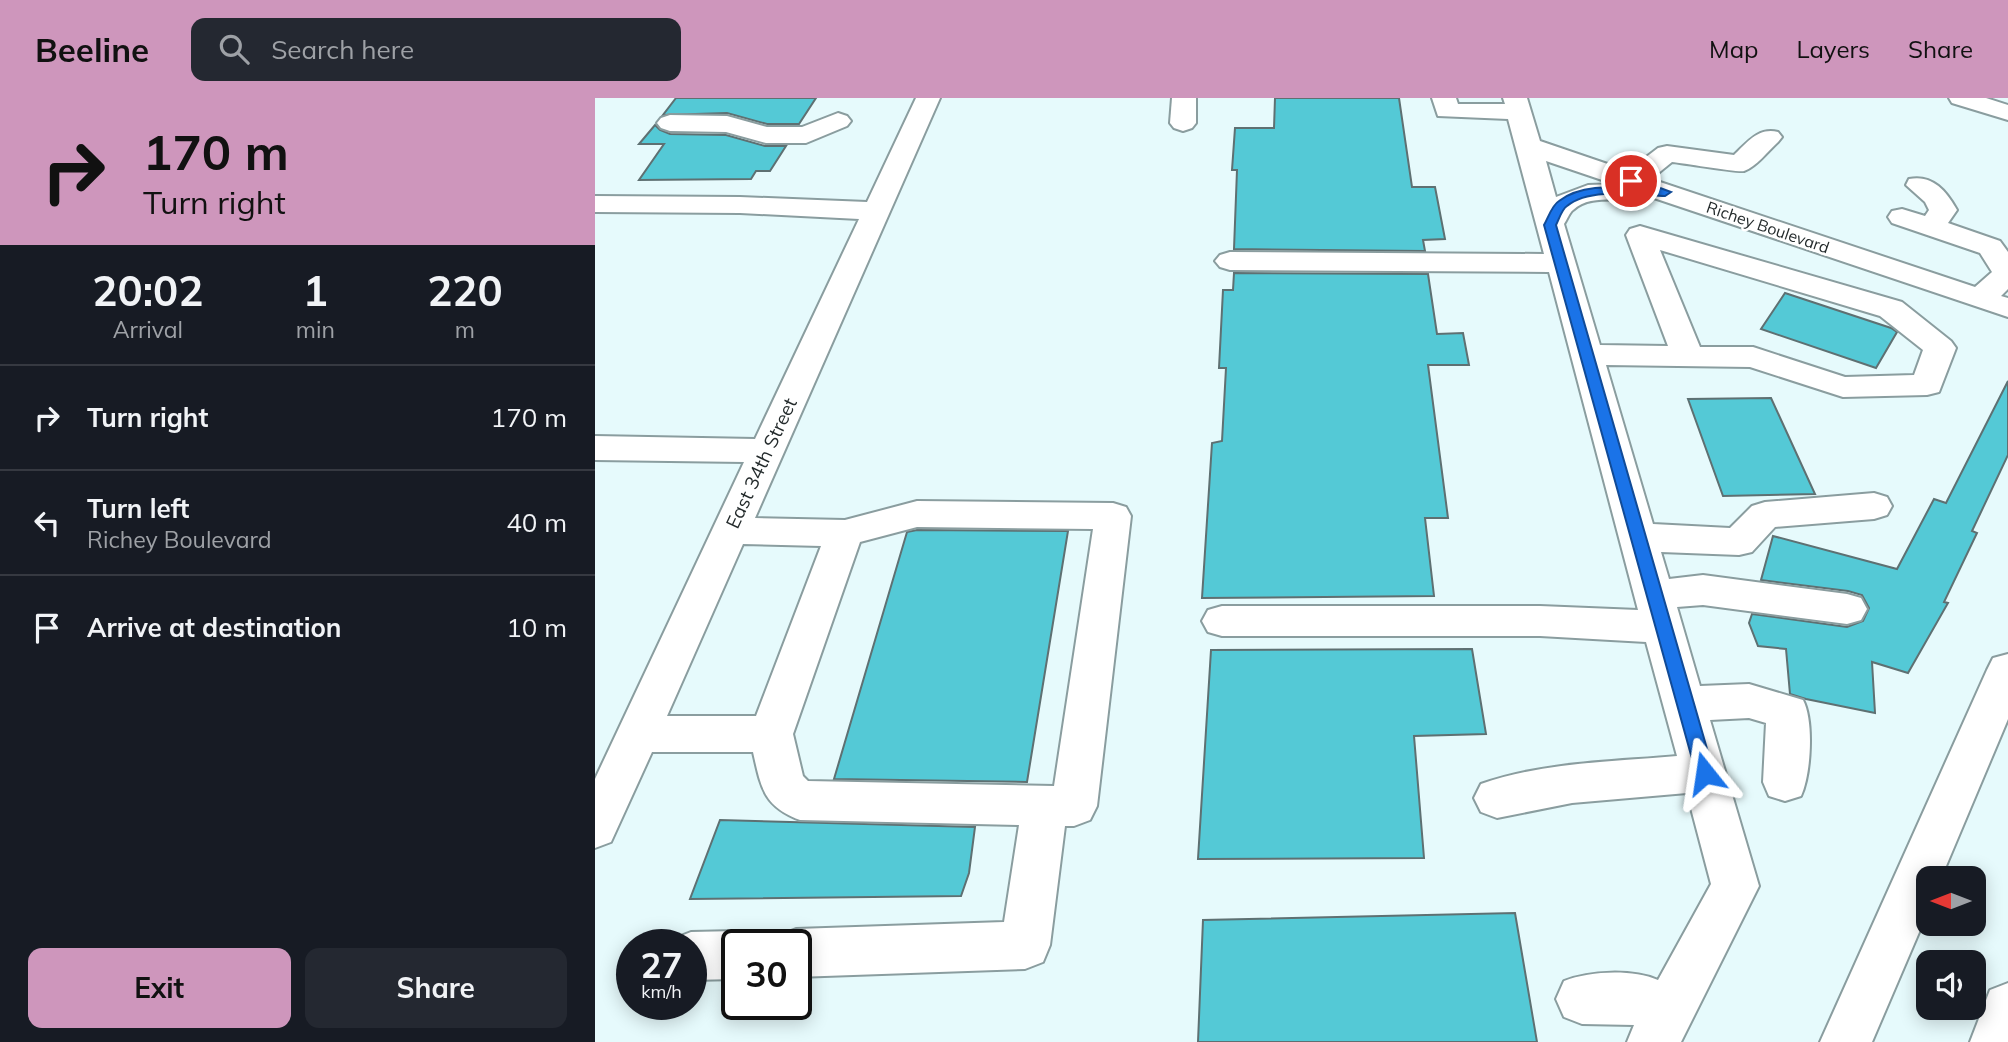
<!DOCTYPE html>
<html lang="en">
<head>
<meta charset="utf-8">
<style>
  :root { --surface:#171b24; --page:#242831; --text:#f1f3f6; --muted:#9ea1a6; --line:#363941; --accent:#ce96bc }
  body { margin:0; font-family:Mulish,sans-serif; background:var(--page); color:var(--text); height:100vh; display:flex; flex-direction:column; font-size:26px; white-space:nowrap }
  * { box-sizing:border-box; margin:0 }
  p { font-size:23px; color:var(--muted) }
  .icon { flex:none; width:38px; height:38px; fill:none; stroke:currentColor; stroke-width:2; stroke-linecap:round; stroke-linejoin:round }
  .map { position:relative; flex:1; overflow:hidden }
  .sheet { display:flex; flex-direction:column; background:var(--surface); width:595px }
  .sheet>* { flex:none }
  .guide { background:#ce96bc; color:#111; overflow:hidden }
  .needle { width:46px; rotate:270deg }
  .controls { position:absolute; left:1321px; top:768px; display:grid; gap:14px }
  .controls a { display:grid; place-items:center; width:70px; height:70px; border-radius:14px; background:var(--surface); box-shadow:0 4px 18px #0003; font-size:35px }
  .speed { position:absolute; left:21px; top:831px; display:flex; gap:14px; font-size:35px; font-weight:700; text-align:center }
  .speed>* { display:grid; place-content:center; width:91px; height:91px; border-radius:50%; background:var(--surface); box-shadow:0 4px 18px #0003; line-height:1 }
  .speed small { font-size:18px; font-weight:400 }
  .speed .limit { border:4px solid #111; border-radius:10px; background:#fff; color:#111 }
  .pin { position:absolute; display:grid; place-items:center; width:60px; height:60px; color:#fff; margin:-30px; border:4px solid #fff; border-radius:50%; box-shadow:0 2px 7px #0007 }
  .me { position:absolute; width:77px; margin:-38px; rotate:345deg; stroke-linejoin:round; filter:drop-shadow(0 0 5px #0008) }
  .turn { display:flex; align-items:center; gap:24px; height:147px; padding:0 28px; font-size:32px }
  .turn .icon { width:91px; height:91px; stroke-width:2.5 }
  .turn b { display:block; font-size:49px; line-height:60px }
  .eta { display:flex; justify-content:space-evenly; align-items:center; height:119px; text-align:center }
  .eta b { font-size:42px; font-weight:700; line-height:49px }
  .cta { display:flex; gap:14px; margin-top:auto; padding:14px 28px }
  .cta a { flex:1; height:80px; border-radius:14px; background:var(--accent); color:#111; font-size:28px; font-weight:700; line-height:80px; text-align:center }
  .cta a+a { background:var(--page); color:var(--text) }
  ul { padding:0; list-style:none }
  li { display:flex; align-items:center; gap:21px; height:105px; padding:0 28px; border-top:2px solid var(--line) }
  li div { flex:1 }
  li b { display:block; font-size:26px }
  li em { font-style:normal }
  header { display:flex; align-items:center; gap:42px; box-sizing:border-box; height:98px; padding:0 35px; background:var(--accent); color:#111 }
  header strong { font-size:33px }
  nav { display:flex; gap:38px; margin-inline-start:auto; font-size:24px }
  .search { width:490px; height:63px; background:var(--page); display:flex; align-items:center; gap:18px; box-sizing:border-box; padding:0 24px; border-radius:14px; color:var(--muted); font-size:26px }
  main { display:flex; flex:1; min-height:0 }
  .map>svg:first-child { display:block }
</style>
</head>
<body>
<header>
<strong>Beeline</strong>
<div class="search"><svg class="icon" aria-label="search" viewBox="0 0 24 24"><circle cx="10" cy="10" r="6"/><path d="M15 15l6 6"/></svg>Search here</div>
<nav><a>Map</a><a>Layers</a><a>Share</a></nav>
</header>
<main>
<section class="sheet">
<div class="guide">
<div class="turn"><svg class="icon" aria-label="right" viewBox="0 0 24 24"><path d="M7 20v-9h11M14 6l5 5-5 5"/></svg><div><b>170 m</b>Turn right</div></div>
</div>
<div class="eta">
<div><b>20:02</b><p>Arrival</p></div>
<div><b>1</b><p>min</p></div>
<div><b>220</b><p>m</p></div>
</div>
<ul>
<li><svg class="icon" aria-label="right" viewBox="0 0 24 24"><path d="M7 20v-9h11M14 6l5 5-5 5"/></svg><div><b>Turn right</b></div><em>170 m</em></li>
<li><svg class="icon" aria-label="left" viewBox="0 0 24 24"><path d="M17 20v-9H6M10 6l-5 5 5 5"/></svg><div><b>Turn left</b><p>Richey Boulevard</p></div><em>40 m</em></li>
<li><svg class="icon" aria-label="arrive" viewBox="0 0 24 24"><path d="M6 21V4h12l-3 4 3 4H6"/></svg><div><b>Arrive at destination</b></div><em>10 m</em></li>
</ul>
<div class="cta"><a>Exit</a><a>Share</a></div>
</section>
<div class="map">
<svg width="1413" height="944" viewBox="0 0 1413 944">
  <rect width="100%" height="100%" fill="#e6fafc"/>
  <!-- building -->
  <g fill="#54c9d6" stroke="#5e7072" stroke-width="2">
    <path d="M81,0h140l-17,26h-32l-40,-11 -64,2z"/>
    <path d="M680,0h124l13,89h23l10,52 -22,1 2,11 -191,-2 3,-79h-5l3,-42h39z"/>
    <path d="M60,27l5,5 10,4 56,1 39,11h21l-16,25h-14l-5,8 -112,1 25,-36h-25z"/>
    <path d="M639,175l194,1 9,60 26,-1 6,32h-41l20,153h-23l9,78 -232,2 10,-155 10,-2 4,-73h-7l4,-78h10z"/>
    <path d="M1190,195l106,35 6,4 -21,36 -115,-39z"/>
    <path d="M1413,283v74l-36,76 5,2 -33,69 4,1 -40,70 -36,-11 3,51 -69,-14 -16,-5 -4,-45 -28,-3 -9,-23 3,-9 95,13 16,-6 6,-13 -7,-13 -14,-4 -87,-11 12,-44 124,33 37,-70 12,4z"/>
    <path d="M1176,300l44,96 -92,2 -35,-97z"/>
    <path d="M322,432l151,1 -41,251 -193,-3 73,-247z"/>
    <path d="M877,551l14,85 -72,2 10,122 -226,1 13,-209z"/>
    <path d="M125,722l255,7 -6,46 -8,23 -271,3z"/>
    <path d="M920,815l22,129h-339l5,-122z"/>
  </g>
  <g fill="none" stroke-linecap="round" stroke-linejoin="round">
    <!-- minor casing -->
    <g stroke="#8a9d9f" stroke-width="4">
      <g id="minor">
        <path d="M321,0h24l-185,420 90,2 72,-19 196,2 13,4 5,9 -34,290 -7,14 -16,6h-9l-15,119 -7,17 -18,7 -229,8v-32h-22l4,-9 18,-7 208,-7 15,-97 -219,-5c-37,-14 -39,-33 -47,-68h-101l-41,90 -16,6v-69l149,-317 -149,-2v-24l160,3 104,-220 -119,-6 -145,-1v-16l145,1 127,5zM322,429l176,2 -39,257 -246,-5 -5,-5 -10,-42 67,-192zM148,446l78,2 -65,170h-89z"/>
        <path d="M577,0h24v25l-4,5 -9,3 -9,-3 -4,-5z"/>
        <path d="M837,0h24l2,6h47l-2,-6h24l13,43 88,30 30,-23 9,-2 67,9c13,-12 24,-28 44,-23l4,5 -4,5c-10,9 -22,25 -34,29 -4,2 -61,-8 -72,-9l-21,17 324,108 17,-15 -12,-19 -88,-30 -4,-6 4,-6 10,-2 23,7 4,-6 -4,-8 -19,-17 3,-6c24,-5 38,13 48,31l-9,13 52,18 8,11v37l-7,7 7,2v19l-360,-121c-22,9 -56,-4 -75,14 -4,3 -6,10 -9,14l36,121 68,1 -42,-111 4,-6 10,-3 262,76 49,39 5,7 -17,44 -12,3 -84,2 -93,-30 -144,-2 47,159 77,4 22,-22 13,-4 109,-9 13,4 5,9 -5,9 -13,4 -99,8 -23,25 -13,3 -78,-3 8,27 34,-4 144,19 14,4 6,11 -6,11 -14,4 -144,-19 -26,2 23,79 49,-2 54,16c11,21 8,74 -2,96l-16,5 -16,-5 -6,-14 3,-59 -17,-5 -39,2 49,166 -78,156h-54l7,-17 -52,-1 -18,-7 -8,-18 8,-18c26,-10 68,-12 94,-1l53,-96 -24,-91 -115,10 -75,15 -16,-6 -7,-14 7,-14c62,-22 131,-22 196,-28l-31,-114 -106,-6h-318l-14,-4 -6,-11 6,-11 14,-4h318l98,4 -89,-338 -319,-2 -10,-3 -5,-6 5,-6 10,-3 314,2 -36,-135 -70,-3zM951,63l68,23 -26,1 -32,12zM1065,152l220,66 43,34 -9,25 -69,2 -92,-30h-53z"/>
        <path d="M243,15l9,3 4,5 -4,5 -41,17h-40l-40,-11 -56,-1 -9,-3 -4,-5 4,-5 9,-3 57,1 40,11h35z"/>
        <path d="M142,833l18,7 3,7h-21v34l-46,1v-35h-20l2,-6 18,-7z"/>
      </g>
    </g>
    <!-- major casing -->
    <g stroke="#8a9d9f" stroke-width="4">
      <g id="major">
        <path d="M1354,0h37l22,7v15l-56,-17z"/>
        <path d="M1413,556v65l-67,159h-12v31l-57,133h-52l167,-372 6,-12z"/>
        <path d="M1413,885v59h-38l20,-52z"/>
      </g>
    </g>
    <!-- minor -->
    <use href="#minor" fill="#fff" fill-rule="evenodd"/>
    <!-- major -->
    <use href="#major" fill="#fff" fill-rule="evenodd"/>
  </g>
  <!-- route -->
  <path fill="#1a73e8" stroke="#114b97" stroke-width="2" d="M1036,79l40,15 -6,4c-27,-1 -76,-9 -98,10 -5,3 -8,13 -11,19l158,548 -3,5 -6,3 -7,-3 -2,-5 -152,-548c4,-7 8,-20 15,-24 22,-17 56,-14 82,-13l-16,-7z"/>
  <g text-anchor="middle" stroke-width="5" stroke-linejoin="round" paint-order="stroke">
    <!-- far-street labels -->
    <g font-size="16" fill="#242b2c" stroke="#fff">
      <text transform="translate(1173 129) rotate(19)" y="6">Richey Boulevard</text>
    </g>
    <!-- street labels -->
    <g font-size="19" fill="#242b2c" stroke="#fff">
      <text transform="translate(166 365) rotate(-65)" y="7">East 34th Street</text>
    </g>
  </g>
</svg>
<div class="controls">
<a><svg class="needle" viewBox="-14 -14 28 28"><path d="M0-13l5 13h-10z" fill="#e53935"/><path d="M0 13l5-13h-10z" fill="#9ea1a6"/></svg></a>
<a><svg class="icon" aria-label="sound" viewBox="0 0 24 24"><path d="M4 9h4l5-4v14l-5-4H4zM17 9q2 3 0 6"/></svg></a>
</div>
<div class="speed"><div>27<small>km/h</small></div><div class="limit">30</div></div>
<div class="pin" style="left:1036px;top:83px;background:#d93025"><svg class="icon" aria-label="arrive" viewBox="0 0 24 24"><path d="M6 21V4h12l-3 4 3 4H6"/></svg></div>
<svg class="me" style="left:1110px;top:675px" viewBox="-20 -20 40 40"><path d="M0-17L14 15 0 8-14 15z" fill="#1a73e8" stroke="#fff" stroke-width="4"/></svg>
</div>
</main>
</body>
</html>
